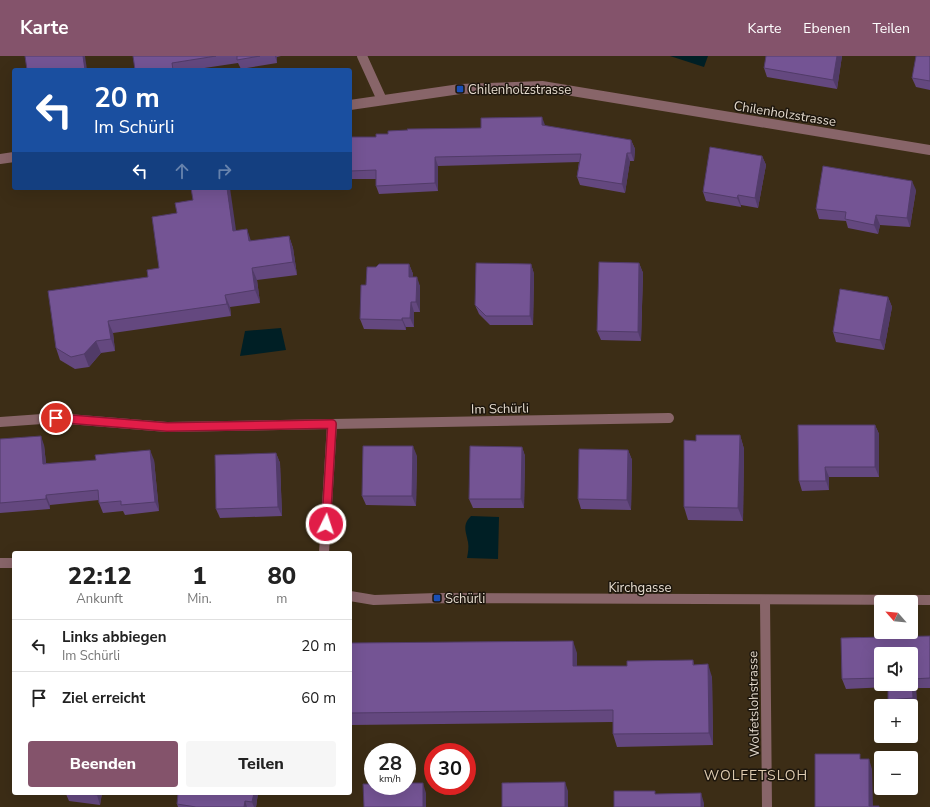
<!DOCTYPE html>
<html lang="de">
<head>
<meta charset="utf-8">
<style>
  :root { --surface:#fff; --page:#f6f6f6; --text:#222; --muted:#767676; --line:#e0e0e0; --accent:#84536b }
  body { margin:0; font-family:"Nunito Sans",sans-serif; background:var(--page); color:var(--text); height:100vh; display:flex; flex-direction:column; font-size:15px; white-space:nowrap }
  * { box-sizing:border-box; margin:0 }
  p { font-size:13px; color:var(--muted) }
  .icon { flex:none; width:22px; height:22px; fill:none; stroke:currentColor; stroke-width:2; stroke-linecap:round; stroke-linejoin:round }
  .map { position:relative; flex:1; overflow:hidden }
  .panel { position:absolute; left:12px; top:495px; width:340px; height:244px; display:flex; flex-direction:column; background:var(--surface); border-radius:4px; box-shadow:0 4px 16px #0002 }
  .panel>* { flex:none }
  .hud { position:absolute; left:12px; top:12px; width:340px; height:122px; border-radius:4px; box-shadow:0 4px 16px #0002; background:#1a4fa0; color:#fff; overflow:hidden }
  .needle { width:26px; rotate:297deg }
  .fabs { position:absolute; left:874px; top:539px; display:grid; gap:8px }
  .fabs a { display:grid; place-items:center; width:44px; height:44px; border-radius:4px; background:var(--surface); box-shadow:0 4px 16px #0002; font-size:20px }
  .speed { position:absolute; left:364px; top:687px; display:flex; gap:8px; font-size:20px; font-weight:700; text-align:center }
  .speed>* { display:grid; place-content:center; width:52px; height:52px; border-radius:50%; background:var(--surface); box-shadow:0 4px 16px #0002; line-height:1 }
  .speed small { font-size:10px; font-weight:400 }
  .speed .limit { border:6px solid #d22; background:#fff; color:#111 }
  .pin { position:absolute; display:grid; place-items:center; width:34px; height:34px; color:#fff; margin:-17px; border:2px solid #fff; border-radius:50%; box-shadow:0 1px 4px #0007 }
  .me { position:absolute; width:44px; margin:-22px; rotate:4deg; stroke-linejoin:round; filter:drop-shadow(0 0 3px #0008) }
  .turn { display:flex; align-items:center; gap:14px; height:84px; padding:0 16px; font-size:18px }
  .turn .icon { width:52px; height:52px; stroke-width:2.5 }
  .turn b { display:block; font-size:28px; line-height:34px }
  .lanes { display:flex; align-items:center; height:38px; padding:0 16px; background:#0003; justify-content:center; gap:20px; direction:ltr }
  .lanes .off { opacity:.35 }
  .eta { display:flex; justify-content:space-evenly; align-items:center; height:68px; text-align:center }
  .eta b { font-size:24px; font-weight:800; line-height:28px }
  .action { display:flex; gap:8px; margin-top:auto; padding:8px 16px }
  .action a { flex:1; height:46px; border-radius:4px; background:var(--accent); color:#fff; font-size:16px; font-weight:800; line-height:46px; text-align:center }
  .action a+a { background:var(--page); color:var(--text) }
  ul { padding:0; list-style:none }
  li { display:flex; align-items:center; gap:12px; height:52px; padding:0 16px; border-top:1px solid var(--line) }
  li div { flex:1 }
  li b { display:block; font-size:15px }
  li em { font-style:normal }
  header { display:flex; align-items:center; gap:24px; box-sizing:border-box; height:56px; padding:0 20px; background:var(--accent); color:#fff }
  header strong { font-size:19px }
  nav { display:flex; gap:22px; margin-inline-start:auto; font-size:14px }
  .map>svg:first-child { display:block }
</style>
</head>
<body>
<header>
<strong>Karte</strong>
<nav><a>Karte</a><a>Ebenen</a><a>Teilen</a></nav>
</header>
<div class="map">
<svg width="930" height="751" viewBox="0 0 930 751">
  <rect width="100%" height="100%" fill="#3c2d16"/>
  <!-- water -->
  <g fill="#001f25">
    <path d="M670,0h38l-4,11z"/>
    <path d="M281,272l5,22 -46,6 5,-25z"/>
    <path d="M471,460l28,1 -1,42 -31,-1c1,-5 2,-11 1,-16 -2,-11 -6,-17 3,-26z"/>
  </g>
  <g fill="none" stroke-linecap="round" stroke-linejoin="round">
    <!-- minor -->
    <g stroke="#886569" stroke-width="10">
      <path d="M362,0l20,44"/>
      <path d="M350,49l110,-16 82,-3 388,64"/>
      <path d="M0,103l14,-2"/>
      <path d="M0,366l56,-4 111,9 165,-3"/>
      <path d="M324,497l8,-129 337,-6"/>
      <path d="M0,507h14"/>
      <path d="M350,540l24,4 63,-2 493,2"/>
      <path d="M765,544l2,207"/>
    </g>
  </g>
  <!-- wall -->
  <g fill="#64487f" fill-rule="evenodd">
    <path d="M133,0h148l-4,1v6l-36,6 -3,-6 -47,7h-56z"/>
    <path d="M842,0l-5,33 -70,-12 -3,-9z"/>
    <path d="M930,0v34l-14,-3 -4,-9z"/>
    <path d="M545,70l86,14 4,9 -1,12h-4l-5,32 -45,-8 -3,-8 2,-15 -141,4v25l-59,3 -3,-8v-7h-26v-42h26l12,-3 20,-4z"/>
    <path d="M762,100l4,9 -8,43 -17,-3v2l-35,-6 -3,-9z"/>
    <path d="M916,134l-6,37 -30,-2 -2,9 -30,-6 -2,-7 -27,-2 -3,-10z"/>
    <path d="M236,175l15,10 38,-5 4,12 4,27 -40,5 3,23 -30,4 1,9 -118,17 2,18 -14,2 -12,14 -14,2 -15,-9 -4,-12 103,-80z"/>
    <path d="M639,207l4,10 -2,68 -40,-1 -4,-9z"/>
    <path d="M409,208l4,10 -1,3 8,9v26h-6v15h-8v3l-42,-1 -4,-10 6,-34 10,-18z"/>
    <path d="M531,208l3,10 -1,51h-43l-11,-11 -4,-9z"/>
    <path d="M888,241l4,10 -8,43 -48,-8 -3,-10z"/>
    <path d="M875,369l4,9v43h-50v13l-27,1 -3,-10z"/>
    <path d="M740,379l4,14 -1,72 -55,-1 -4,-13 12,-66z"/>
    <path d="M0,383l44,6 2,18 108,-3 5,51 -34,4 -2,-4 -20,2 -4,-10v-3l-49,5v4l-50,4z"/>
    <path d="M522,391l3,9 -1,52h-51l-4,-9z"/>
    <path d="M628,394l4,10 -1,50 -50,-1 -3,-10z"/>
    <path d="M276,397l4,10 2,53 -62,2 -4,-9z"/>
    <path d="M417,400l-1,50 -50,-1 -4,-9z"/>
    <path d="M930,580v52h-14l1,20h-6v-2h-20l-3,-6v-13l-42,2 -4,-10 -1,-41zM881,598h30v30h-30z"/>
    <path d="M350,587l227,10v13h50l66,-6 1,5 18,12 1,68 -96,2 -4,-13v-12l-263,3z"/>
    <path d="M57,737h45l-2,12 -31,-4 -3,-7z"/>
    <path d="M258,737l-2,14h-78l-1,-3z"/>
  </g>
  <!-- shaded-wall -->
  <g fill="#513b68">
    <path d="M83,0h2l2,14h-2z"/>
    <path d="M275,0h1l1,1v6z"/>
    <path d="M837,0h5l-5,33 -4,-9z"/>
    <path d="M542,61l3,8v8l-3,-8z"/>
    <path d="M631,84l4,9 -1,12 -3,-8z"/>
    <path d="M627,97l3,8 -5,32 -3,-9z"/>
    <path d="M762,100l4,9 -8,43 -3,-10z"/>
    <path d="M435,101l3,9v25l-3,-8z"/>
    <path d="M912,125l4,9 -6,37 -3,-9z"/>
    <path d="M227,132h3l8,56 -5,-13z"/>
    <path d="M738,139l3,10v2l-4,-9z"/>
    <path d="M876,159l4,10 -2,9 -4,-9z"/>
    <path d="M247,173l4,12h-2z"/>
    <path d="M289,180l4,12 4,27 -4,-13z"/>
    <path d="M639,207l4,10 -2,68 -3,-9z"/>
    <path d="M409,208l4,10 -1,12 -3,-9z"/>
    <path d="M531,208l3,10 -1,51 -3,-9z"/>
    <path d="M252,212l5,12 3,23 -5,-13z"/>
    <path d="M417,221l3,9v26l-4,-10z"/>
    <path d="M225,239l5,12 1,9 -4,-12z"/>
    <path d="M888,241l4,10 -8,43 -4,-10z"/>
    <path d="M411,246l3,10v15l-4,-9z"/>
    <path d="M402,262l4,9v3l-4,-10z"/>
    <path d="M108,265l5,12 2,18 -4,-12z"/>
    <path d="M96,285l5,12 -12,14 -5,-13z"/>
    <path d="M875,369l4,9v43l-4,-10z"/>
    <path d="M740,379l4,14 -1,72 -5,-13z"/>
    <path d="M41,380l3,9 3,28 -4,-9z"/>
    <path d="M413,390l4,10 -1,50 -4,-10z"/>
    <path d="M522,391l3,9 -1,52 -3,-9z"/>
    <path d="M150,394l4,10 5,51 -4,-9z"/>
    <path d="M628,394l4,10 -1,50 -4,-10z"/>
    <path d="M276,397l4,10 2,53 -4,-9z"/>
    <path d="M825,411l4,10v13l-3,-9z"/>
    <path d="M46,439l4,10v4l-4,-10z"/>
    <path d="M573,585l4,12v25l-4,-12z"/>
    <path d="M708,608l4,13 1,68 -4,-12z"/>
    <path d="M912,623l4,9 1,20 -4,-10z"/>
    <path d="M869,703l3,10 1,38 -4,-1z"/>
    <path d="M565,726l3,9v16h-3z"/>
    <path d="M423,727l3,10v14h-3z"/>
    <path d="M97,737h5l-2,12 -3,-10z"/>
    <path d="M254,737h4l-2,14h-2l-2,-5z"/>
    <path d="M701,737l3,10v4h-3z"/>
    <path d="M245,745l2,6h-3z"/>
  </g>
  <!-- building -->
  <g fill="#745494" stroke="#513b68">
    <path d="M25,0h58l2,14h-58z"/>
    <path d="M133,0h83l-44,7 1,7h-38z"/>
    <path d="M237,0h23l-23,4z"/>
    <path d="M766,0h71l-4,24 -69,-12z"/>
    <path d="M916,0h14v25l-18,-3z"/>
    <path d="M542,61v8l89,15v13h-4l-5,31 -45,-7 4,-23 -146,3v26l-59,3v-16l-26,1v-34h26v-3h12v-3l20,-1 -1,-1 74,-1v-10z"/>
    <path d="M710,91l52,9 -7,42 -17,-3 -1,3 -34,-6z"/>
    <path d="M823,110l89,15 -5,37 -31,-3 -2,10 -29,-6 1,-7 -30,-3z"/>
    <path d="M191,132h36l6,43 14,-2 2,12 40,-5 4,26 -41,6 3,22 -30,5 2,9 -119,17 3,18 -15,2 -12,13 -13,3 -15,-9 -8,-57 100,-14 -1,-7 12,-2 -7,-51 25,-4 -2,-10 18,-3z"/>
    <path d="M599,206l40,1 -1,69 -41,-1z"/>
    <path d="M476,207l55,1 -1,52h-44l-11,-11z"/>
    <path d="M379,208h30v13h8l-1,25h-5l-1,16h-8v2l-42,-1 1,-34h5l1,-18h9z"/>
    <path d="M840,233l48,8 -8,43 -47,-8z"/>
    <path d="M798,369h77v42h-50l1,14h-27z"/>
    <path d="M696,379h44l-2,73 -54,-1v-67l12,1z"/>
    <path d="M41,380l2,28 53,-4 -1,-5 55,-5 5,52 -34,3v-4l-22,2 -1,-13 -52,5v4l-46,4v-64z"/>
    <path d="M363,390h50l-1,50h-50z"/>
    <path d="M470,390l52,1 -1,52h-52z"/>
    <path d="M579,393l49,1 -1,50 -49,-1z"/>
    <path d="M276,397l2,54 -62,2 -1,-54z"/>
    <path d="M930,580v42l-18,1 1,19 -25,2v-16h23v-30h-30v24l-39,1 -1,-41z"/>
    <path d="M573,585v25h54v-5l66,-1v5l15,-1 1,69 -96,1v-24l-263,3v-70z"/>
    <path d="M815,698h45v5h9v47h10v1h-64z"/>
    <path d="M565,726v25h-63v-24z"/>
    <path d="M407,727h16v24h-59l-1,-23h10v2h34z"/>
    <path d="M614,735h41v3l46,-1v14h-87z"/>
    <path d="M80,737h17v2z"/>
    <path d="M178,737h76l-2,9 -7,-1 -1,6h-48l-19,-3z"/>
  </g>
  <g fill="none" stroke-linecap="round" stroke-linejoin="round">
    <!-- route casing -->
    <g stroke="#92132f" stroke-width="10">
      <path id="route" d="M56,362l111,9 165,-3 -6,100"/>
    </g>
    <!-- route -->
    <use href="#route" stroke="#e11d48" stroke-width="7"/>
  </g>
  <!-- markers -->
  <g fill="#1a4fb4" stroke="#1d160d" stroke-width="1.5">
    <rect x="456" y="29" width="8" height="8" rx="2"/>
    <rect x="433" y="538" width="8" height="8" rx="2"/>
  </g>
  <g text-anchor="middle" stroke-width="3" stroke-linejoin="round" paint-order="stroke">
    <!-- poi labels -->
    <g font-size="13" fill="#e5dbce" stroke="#1d160d" text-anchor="start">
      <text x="468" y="38">Chilenholzstrasse</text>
      <text x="445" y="547">Schürli</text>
    </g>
    <!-- street labels -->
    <g font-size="13" fill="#e5dbce" stroke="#1d160d">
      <text transform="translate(785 57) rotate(9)" y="5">Chilenholzstrasse</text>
      <text transform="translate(500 352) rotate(-1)" y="5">Im Schürli</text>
      <text x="640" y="536">Kirchgasse</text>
      <text transform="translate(753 648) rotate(-91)" y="5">Wolfetslohstrasse</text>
    </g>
    <!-- neighbourhood labels -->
    <g font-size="14" letter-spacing="1" fill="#ddcaaf" stroke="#1d160d">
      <text x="756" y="724">WOLFETSLOH</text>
    </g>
  </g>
</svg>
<div class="fabs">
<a><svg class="needle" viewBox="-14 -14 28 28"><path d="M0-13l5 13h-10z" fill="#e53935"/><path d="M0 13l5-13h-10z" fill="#767676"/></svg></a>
<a><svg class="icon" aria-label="sound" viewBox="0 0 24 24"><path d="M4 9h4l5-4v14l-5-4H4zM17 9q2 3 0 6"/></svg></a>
<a>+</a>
<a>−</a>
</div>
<div class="speed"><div>28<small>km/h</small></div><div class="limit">30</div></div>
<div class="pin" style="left:56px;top:362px;background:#d93025"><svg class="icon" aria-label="arrive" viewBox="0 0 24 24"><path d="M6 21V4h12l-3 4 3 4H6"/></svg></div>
<svg class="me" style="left:326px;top:468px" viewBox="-20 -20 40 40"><circle r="17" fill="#e11d48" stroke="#fff" stroke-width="3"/><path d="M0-11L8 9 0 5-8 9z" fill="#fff"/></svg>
<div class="hud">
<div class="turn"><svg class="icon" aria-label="left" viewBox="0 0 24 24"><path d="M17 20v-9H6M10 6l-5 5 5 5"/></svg><div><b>20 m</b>Im Schürli</div></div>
<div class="lanes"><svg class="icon" aria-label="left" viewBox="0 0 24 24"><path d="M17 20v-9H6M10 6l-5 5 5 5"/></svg><svg class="icon off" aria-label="ahead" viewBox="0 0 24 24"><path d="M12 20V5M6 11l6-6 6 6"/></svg><svg class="icon off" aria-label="right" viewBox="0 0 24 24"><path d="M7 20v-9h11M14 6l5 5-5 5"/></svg></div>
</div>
<section class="panel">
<div class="eta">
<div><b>22:12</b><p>Ankunft</p></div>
<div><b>1</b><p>Min.</p></div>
<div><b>80</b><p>m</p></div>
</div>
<ul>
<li><svg class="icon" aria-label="left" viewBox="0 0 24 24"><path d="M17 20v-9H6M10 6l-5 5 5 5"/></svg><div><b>Links abbiegen</b><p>Im Schürli</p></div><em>20 m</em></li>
<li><svg class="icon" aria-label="arrive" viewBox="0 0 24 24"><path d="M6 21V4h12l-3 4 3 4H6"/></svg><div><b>Ziel erreicht</b></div><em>60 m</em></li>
</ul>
<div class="action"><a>Beenden</a><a>Teilen</a></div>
</section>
</div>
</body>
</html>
